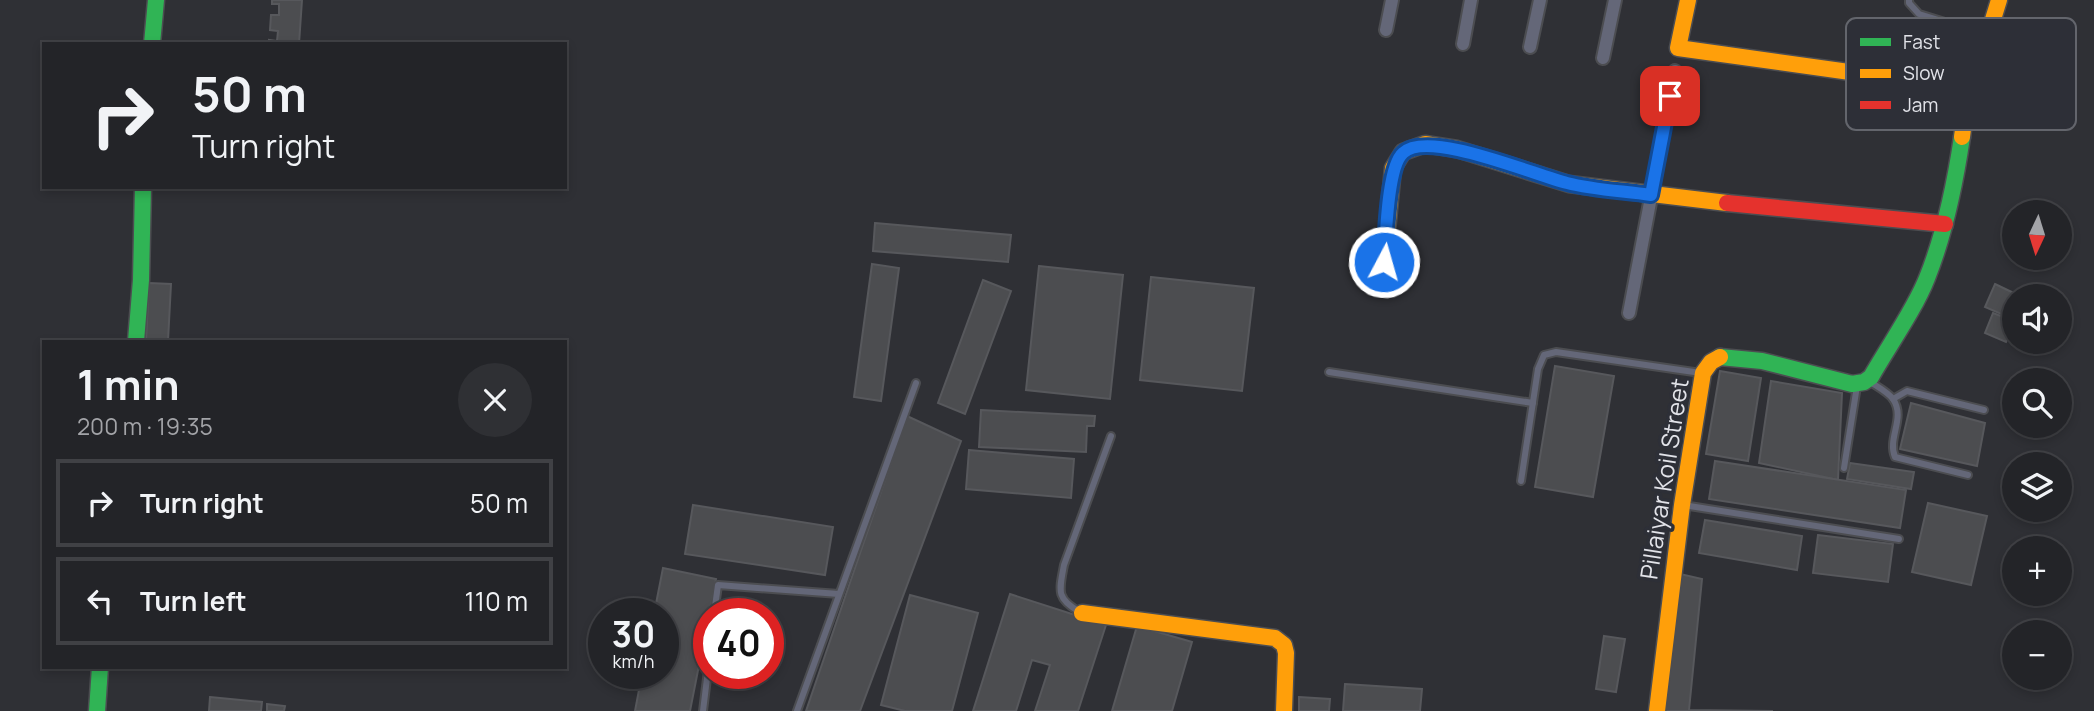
<!DOCTYPE html>
<html lang="en">
<head>
<meta charset="utf-8">
<style>
  :root { --surface:#232428; --page:#2f3034; --text:#f1f3f6; --muted:#a3a4a8; --line:#404145 }
  body { margin:0; font-family:Manrope,sans-serif; background:var(--page); color:var(--text); height:100vh; display:flex; flex-direction:column; font-size:26px; white-space:nowrap }
  * { box-sizing:border-box; margin:0 }
  p { font-size:23px; color:var(--muted) }
  .icon { flex:none; width:38px; height:38px; fill:none; stroke:currentColor; stroke-width:2; stroke-linecap:round; stroke-linejoin:round }
  .map { position:relative; flex:1; overflow:hidden }
  .drawer { position:absolute; left:42px; top:340px; width:525px; height:329px; display:flex; flex-direction:column; background:var(--surface); border-radius:0px; box-shadow:0 4px 10px #0003,0 0 0 2px var(--line) }
  .drawer>* { flex:none }
  .guide { position:absolute; left:42px; top:42px; width:525px; height:147px; border-radius:0px; box-shadow:0 4px 10px #0003,0 0 0 2px var(--line); background:#232428; color:var(--text); overflow:hidden }
  .needle { width:46px; rotate:184deg }
  .buttons { position:absolute; left:2002px; top:200px; display:grid; gap:14px }
  .buttons a { display:grid; place-items:center; width:70px; height:70px; border-radius:50%; background:var(--surface); box-shadow:0 4px 10px #0003,0 0 0 2px var(--line); font-size:35px }
  .speed { position:absolute; left:588px; top:598px; display:flex; gap:14px; font-size:35px; font-weight:700; text-align:center }
  .speed>* { display:grid; place-content:center; width:91px; height:91px; border-radius:50%; background:var(--surface); box-shadow:0 4px 10px #0003,0 0 0 2px var(--line); line-height:1 }
  .speed small { font-size:18px; font-weight:400 }
  .speed .limit { border:10px solid #d22; background:#fff; color:#111 }
  .pin { position:absolute; display:grid; place-items:center; width:60px; height:60px; color:#fff; margin:-30px; border-radius:14px; box-shadow:0 4px 10px #0006 }
  .me { position:absolute; width:77px; margin:-38px; rotate:6deg; stroke-linejoin:round; filter:drop-shadow(0 0 5px #0008) }
  .turn { display:flex; align-items:center; gap:24px; height:147px; padding:0 35px; font-size:32px }
  .turn .icon { width:91px; height:91px; stroke-width:2.5 }
  .turn b { display:block; font-size:49px; line-height:60px }
  .round { display:grid; place-items:center; flex:none; width:74px; height:74px; border-radius:37px; background:var(--page) }
  .summary { display:flex; align-items:center; justify-content:space-between; height:119px; padding:0 35px }
  h1 { font-size:42px; font-weight:700; line-height:52px }
  ul { padding:0; list-style:none }
  li { display:flex; align-items:center; gap:21px; height:88px; margin:0 14px 10px; padding:0 21px; border:4px solid var(--line); border-radius:0px }
  li div { flex:1 }
  li b { display:block; font-size:26px }
  li em { font-style:normal }
  .map>svg:first-child { display:block }
</style>
</head>
<body>
<div class="map">
<svg width="2094" height="711" viewBox="0 0 2094 711">
  <rect width="100%" height="100%" fill="#2f3035"/>
  <!-- building -->
  <g fill="#4c4d50" stroke="#57585c" stroke-width="2">
    <path d="M272,0h30l-3,44h-30v-4l8,1 1,-10 -8,-1 1,-15h8v-11h-7z"/>
    <path d="M875,223l136,12 -3,27 -135,-11z"/>
    <path d="M872,264l27,4 -18,133 -27,-4z"/>
    <path d="M1039,266l84,9 -13,124 -84,-9z"/>
    <path d="M1151,277l103,11 -12,103 -102,-11z"/>
    <path d="M983,280l28,11 -46,123 -27,-11z"/>
    <path d="M149,283l22,1 -3,57h-22z"/>
    <path d="M1995,284l25,12h-6l-1,23 -28,-12z"/>
    <path d="M1993,313l21,8 -8,21 -21,-9z"/>
    <path d="M2014,327v14h27l-4,11 -28,-11z"/>
    <path d="M1555,366l59,10 -21,121 -58,-10z"/>
    <path d="M1720,371l41,7 -13,83 -42,-7z"/>
    <path d="M1771,381l71,12 -4,87 -79,-17z"/>
    <path d="M1911,403l74,20 -8,43 -77,-17z"/>
    <path d="M981,410l114,6 -1,10h-7l-1,26 -107,-5z"/>
    <path d="M907,416l54,25 -101,270h-54z"/>
    <path d="M969,450l105,9 -3,39 -105,-9z"/>
    <path d="M1715,461l191,29 -6,38 -191,-29z"/>
    <path d="M1850,463l64,9 -3,17 -64,-10z"/>
    <path d="M1928,503l59,13 -16,69 -59,-13z"/>
    <path d="M693,505l140,22 -8,48 -140,-21z"/>
    <path d="M1705,520l97,16 -5,34 -98,-17z"/>
    <path d="M1818,535l75,9 -5,38 -75,-9z"/>
    <path d="M663,568l53,11 -26,132h-55l7,-37h21v-60h-9z"/>
    <path d="M1680,574l22,5 -13,131 84,1h-112z"/>
    <path d="M1010,594l96,31 -28,86h-43l15,-46 -18,-5 -16,51h-43z"/>
    <path d="M910,595l68,18 -26,98h-47l-24,-6z"/>
    <path d="M1137,626l55,16 -20,69h-60z"/>
    <path d="M1604,636l21,3 -9,53 -20,-3z"/>
    <path d="M1345,684l77,5 -2,22h-77z"/>
    <path d="M210,697l52,5 -1,9h-52z"/>
    <path d="M1299,697l31,2 -1,12h-30z"/>
    <path d="M267,704l18,2 -1,5h-17z"/>
  </g>
  <g fill="none" stroke-linecap="round" stroke-linejoin="round">
    <!-- lane casing -->
    <g stroke="#4c4d51" stroke-width="10">
      <g id="lane">
        <path d="M1909,0v3l10,11 68,21"/>
        <path d="M1329,372l204,31"/>
        <path d="M1869,381c7,5 19,11 24,18 13,19 -6,39 2,58l73,18"/>
        <path d="M1893,399l14,-8 77,19"/>
        <path d="M1844,468l13,-82"/>
        <path d="M1521,481l17,-112 6,-14 12,-3 145,21"/>
        <path d="M1683,505l216,34"/>
        <path d="M1080,612c-24,-13 -21,-21 -16,-47l47,-129"/>
        <path d="M714,614l4,-29 121,9"/>
        <path d="M703,711l6,-49"/>
        <path d="M797,711l119,-328"/>
      </g>
    </g>
    <!-- street casing -->
    <g stroke="#4c4d51" stroke-width="16">
      <g id="street">
        <path d="M1386,30l6,-30"/>
        <path d="M1463,44l8,-44"/>
        <path d="M1530,47l10,-47"/>
        <path d="M1603,58l12,-58"/>
        <path d="M1629,313l46,-242"/>
      </g>
    </g>
    <!-- fast casing -->
    <g stroke="#4c4d51" stroke-width="19">
      <g id="fast">
        <path d="M152,44l4,-44"/>
        <path d="M136,341l5,-61 2,-93"/>
        <path d="M1720,357l42,4 90,23 12,-2 7,-5c17,-30 44,-68 56,-99 18,-45 28,-94 35,-141"/>
        <path d="M97,711l3,-44"/>
      </g>
    </g>
    <!-- slow casing -->
    <g stroke="#4c4d51" stroke-width="19">
      <g id="slow">
        <path d="M1688,0l-10,48 293,41"/>
        <path d="M1962,137l4,-30 33,-107"/>
        <path d="M1384,262l9,-94 10,-16 22,-8 32,5 112,35 158,19"/>
        <path d="M1082,613l193,25 9,7 2,8 -2,58"/>
        <path d="M1657,711l25,-206 21,-132 8,-11 9,-5"/>
      </g>
    </g>
    <!-- jam casing -->
    <g stroke="#4c4d51" stroke-width="19">
      <path id="jam" d="M1727,203l218,21"/>
    </g>
    <!-- lane -->
    <use href="#lane" stroke="#646778" stroke-width="6"/>
    <!-- street -->
    <use href="#street" stroke="#646778" stroke-width="12"/>
    <!-- fast -->
    <use href="#fast" stroke="#30b455" stroke-width="16"/>
    <!-- slow -->
    <use href="#slow" stroke="#ff9f0a" stroke-width="16"/>
    <!-- jam -->
    <use href="#jam" stroke="#e5322d" stroke-width="16"/>
  </g>
  <g fill="none" stroke-linecap="round" stroke-linejoin="round">
    <!-- route casing -->
    <g stroke="#114b97" stroke-width="18">
      <path id="route" d="M1384,262c2,-23 3,-95 19,-109 25,-24 131,22 164,30 27,7 57,8 84,12l19,-99"/>
    </g>
    <!-- route -->
    <use href="#route" stroke="#1a73e8" stroke-width="12"/>
  </g>
  <g text-anchor="middle" stroke-width="7" stroke-linejoin="round" paint-order="stroke">
    <!-- street labels -->
    <g font-size="24" fill="#e2e3e9" stroke="#2d2f37">
      <text transform="translate(1665 479) rotate(-81)" y="8">Pillaiyar Koil Street</text>
    </g>
  </g>
  <!-- legend -->
  <rect x="1846" y="18" width="230" height="112" rx="10" fill="#2d2f37" stroke="#63656c" stroke-width="2"/>
  <rect x="1860" y="38" width="31" height="8" fill="#30b455"/>
  <rect x="1860" y="69" width="31" height="9" fill="#ff9f0a"/>
  <rect x="1860" y="101" width="31" height="8" fill="#e5322d"/>
  <g font-size="19" fill="#e2e3e9">
    <text x="1903" y="49">Fast</text>
    <text x="1903" y="80">Slow</text>
    <text x="1903" y="112">Jam</text>
  </g>
</svg>
<div class="buttons">
<a><svg class="needle" viewBox="-14 -14 28 28"><path d="M0-13l5 13h-10z" fill="#e53935"/><path d="M0 13l5-13h-10z" fill="#a3a4a8"/></svg></a>
<a><svg class="icon" aria-label="sound" viewBox="0 0 24 24"><path d="M4 9h4l5-4v14l-5-4H4zM17 9q2 3 0 6"/></svg></a>
<a><svg class="icon" aria-label="search" viewBox="0 0 24 24"><circle cx="10" cy="10" r="6"/><path d="M15 15l6 6"/></svg></a>
<a><svg class="icon" aria-label="layers" viewBox="0 0 24 24"><path d="M12 4l9 5-9 5-9-5zM3 14l9 5 9-5"/></svg></a>
<a>+</a>
<a>−</a>
</div>
<div class="speed"><div>30<small>km/h</small></div><div class="limit">40</div></div>
<div class="pin" style="left:1670px;top:96px;background:#d93025"><svg class="icon" aria-label="arrive" viewBox="0 0 24 24"><path d="M6 21V4h12l-3 4 3 4H6"/></svg></div>
<svg class="me" style="left:1384px;top:262px" viewBox="-20 -20 40 40"><circle r="17" fill="#1a73e8" stroke="#fff" stroke-width="3"/><path d="M0-11L8 9 0 5-8 9z" fill="#fff"/></svg>
<div class="guide">
<div class="turn"><svg class="icon" aria-label="right" viewBox="0 0 24 24"><path d="M7 20v-9h11M14 6l5 5-5 5"/></svg><div><b>50 m</b>Turn right</div></div>
</div>
<section class="drawer">
<div class="summary"><div><h1>1 min</h1><p>200 m · 19:35</p></div><a class="round"><svg class="icon" aria-label="close" viewBox="0 0 24 24"><path d="M6 6l12 12M18 6L6 18"/></svg></a></div>
<ul>
<li><svg class="icon" aria-label="right" viewBox="0 0 24 24"><path d="M7 20v-9h11M14 6l5 5-5 5"/></svg><div><b>Turn right</b></div><em>50 m</em></li>
<li><svg class="icon" aria-label="left" viewBox="0 0 24 24"><path d="M17 20v-9H6M10 6l-5 5 5 5"/></svg><div><b>Turn left</b></div><em>110 m</em></li>
</ul>
</section>
</div>
</body>
</html>
